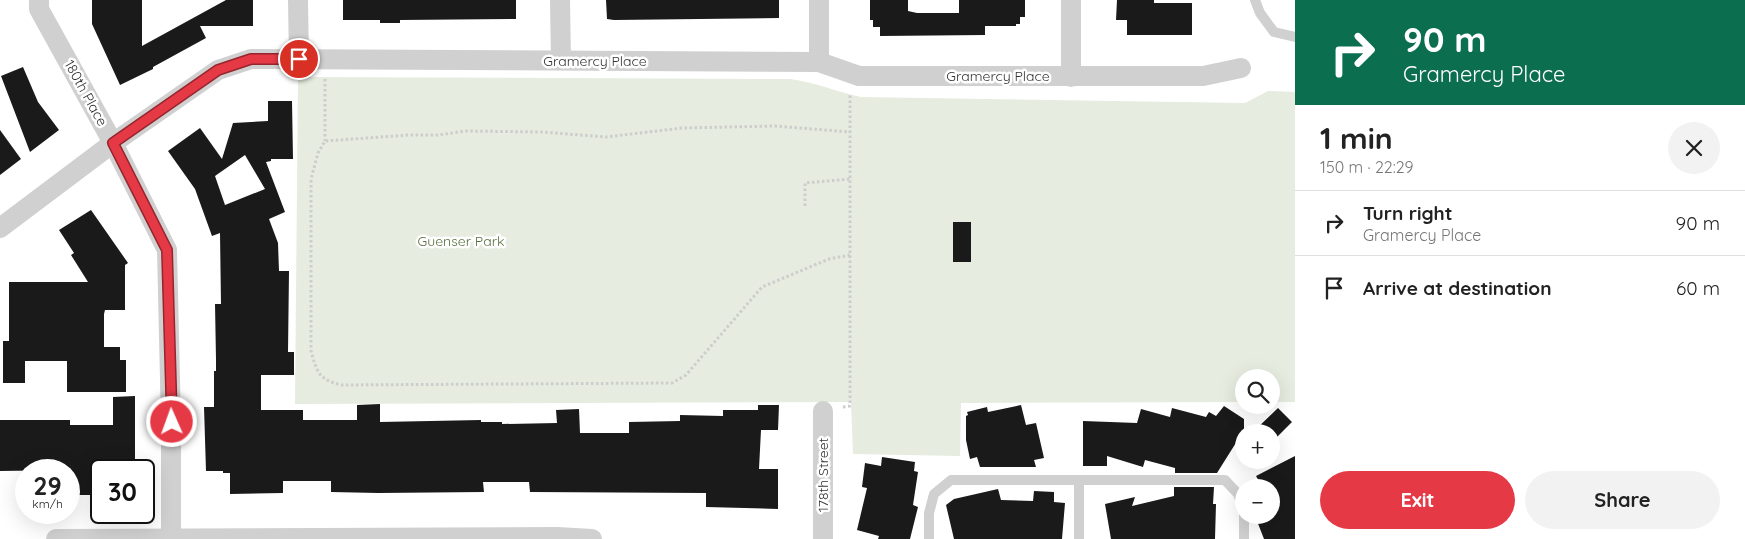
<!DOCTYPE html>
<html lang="en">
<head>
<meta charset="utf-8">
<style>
  :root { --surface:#fff; --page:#f2f2f2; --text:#222; --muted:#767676; --line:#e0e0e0; --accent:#e63946 }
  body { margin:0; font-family:Quicksand,sans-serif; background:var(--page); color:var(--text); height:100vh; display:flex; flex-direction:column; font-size:19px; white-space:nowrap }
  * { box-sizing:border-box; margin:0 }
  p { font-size:16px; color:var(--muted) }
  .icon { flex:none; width:28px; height:28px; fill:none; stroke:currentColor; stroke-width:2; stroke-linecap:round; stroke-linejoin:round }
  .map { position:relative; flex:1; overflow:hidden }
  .side { display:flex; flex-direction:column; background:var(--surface); width:450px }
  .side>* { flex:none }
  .hud { background:#0b6e4f; color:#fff; overflow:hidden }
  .fabs { position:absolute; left:1235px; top:369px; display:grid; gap:10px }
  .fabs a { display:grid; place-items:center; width:45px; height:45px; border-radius:50%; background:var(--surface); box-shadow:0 5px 20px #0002; font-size:25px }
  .speed { position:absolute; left:15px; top:459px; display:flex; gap:10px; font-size:25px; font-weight:700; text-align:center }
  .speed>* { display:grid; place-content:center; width:65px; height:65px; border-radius:50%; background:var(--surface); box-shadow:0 5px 20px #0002; line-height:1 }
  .speed small { font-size:12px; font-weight:400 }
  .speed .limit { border:2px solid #111; border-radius:8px; background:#fff; color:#111 }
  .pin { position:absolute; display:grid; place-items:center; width:42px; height:42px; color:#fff; margin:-21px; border:2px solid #fff; border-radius:50%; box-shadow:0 1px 5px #0007 }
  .me { position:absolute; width:55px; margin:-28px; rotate:358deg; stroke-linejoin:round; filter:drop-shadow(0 0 4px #0008) }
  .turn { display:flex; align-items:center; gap:18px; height:105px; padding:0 25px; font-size:22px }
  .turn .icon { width:65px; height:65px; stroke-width:2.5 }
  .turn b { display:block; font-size:35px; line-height:42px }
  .round { display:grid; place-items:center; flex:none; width:52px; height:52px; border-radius:26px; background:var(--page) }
  .summary { display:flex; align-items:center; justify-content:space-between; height:85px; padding:0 25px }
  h1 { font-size:30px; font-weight:700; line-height:38px }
  .button { display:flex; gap:10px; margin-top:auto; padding:10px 25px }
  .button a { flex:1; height:58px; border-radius:30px; background:var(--accent); color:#fff; font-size:20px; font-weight:700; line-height:58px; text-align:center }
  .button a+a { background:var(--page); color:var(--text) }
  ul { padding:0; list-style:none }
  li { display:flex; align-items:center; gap:15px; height:65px; padding:0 25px; border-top:1px solid var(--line) }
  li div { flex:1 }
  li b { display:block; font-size:19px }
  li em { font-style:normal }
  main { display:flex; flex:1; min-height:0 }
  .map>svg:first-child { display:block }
</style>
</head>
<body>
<main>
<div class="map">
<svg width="1295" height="539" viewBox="0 0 1295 539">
  <rect width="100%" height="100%" fill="#fff"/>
  <!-- green -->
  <path fill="#e6ecdf" d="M298,77l492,2c25,3 47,13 71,18l384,6 23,-12 27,1v310h-24v-24h-27v24l-283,1 -1,53 -107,-2 -2,-52 -556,2z"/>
  <!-- building -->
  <g fill="#1a1a1a" fill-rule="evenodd">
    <path d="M92,0h50v46l84,-46h27v26h-53l6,12 -53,29v2l-33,16 -28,-61z"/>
    <path d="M343,0h173v19l-116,1v3h-20v-3h-37z"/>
    <path d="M606,0h173v18l-165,2 -7,-1z"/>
    <path d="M870,0h38v11l9,2h42v-13h66v17h-5v7h-4v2h-31v9l-105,1v-9h-7v-7h-3z"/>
    <path d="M1117,0h37v3h38v32h-65v-15h-11z"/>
    <path d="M23,67l15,35 21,28 -29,22 -29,-76z"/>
    <path d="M268,101h24l1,58h-22v2l-5,1 19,50 -16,7 9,24 1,28h10l-1,81h6v23h-33v35h42v10h54v-15l23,-1v18l101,-2v2h21v2l55,-1 -1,-13 23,-1 1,24h49v-11l51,-1v-6l43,1v-6h35v-5h21l-1,25h-17l-2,39h19v40l-72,-2v-14l-176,-1 -1,-10h-46l1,10 -106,1 -47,-1v-11h-48v12l-53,1v-21h-7v-2h-17l-2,-64h10v-36h2v-11l-1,-56h6l-1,-71 -8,3 -17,-47 -27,-38 32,-23 22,31 11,-36 35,-2zM245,155l20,34 -40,16 -10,-29z"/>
    <path d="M0,130l21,29 -21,16z"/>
    <path d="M91,210l37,53 -3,2v45h-20l-1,4v33h16v13h6v32h-59v-31h-42v22h-22v-42h6v-59h79l-17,-27 3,-2 -15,-23z"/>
    <rect x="953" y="222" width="18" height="40"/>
    <path d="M135,396v74h-34v25h-32v-25l-69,1v-51h70v5h43v-28z"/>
    <path d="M1021,405l5,20 10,-2 8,35 -10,2 2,7h-56l-3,-10 -7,2 -4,-19v-24l2,-1 -1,-3 20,-5 1,5z"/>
    <path d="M1224,406l20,13v11l-27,43h-42v-5l-30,-8 -2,7 -36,-11v10h-24v-45l54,2 4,-14 29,8 2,-9 34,9 3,-5 7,4z"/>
    <path d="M1278,408l14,14 -21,21v-11h-18z"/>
    <path d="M1295,456v83h-31l-7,-18 16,-6 -2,-3v-24h-13l-1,-3 3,-2 -4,-7z"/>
    <path d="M882,457l33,5 -1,9 4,1 -5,33 5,2 -8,32h-32l1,-3 -22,-6 10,-42 -5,-1 3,-24 16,3z"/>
    <path d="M1174,487h40l-1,17h3l-1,35h-104l-6,-35 30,-7 -3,9 42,-10z"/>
    <path d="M998,489l3,11 32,1 1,-10 20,1v10l11,1 -3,36h-108l-8,-34 8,-6z"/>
  </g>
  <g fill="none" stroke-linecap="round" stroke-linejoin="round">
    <!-- path -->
    <g stroke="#cdcdcd" stroke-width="3" stroke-dasharray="2.5 2.5" stroke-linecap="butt">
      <path d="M325,79v62"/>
      <path d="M805,206v-23l45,-4"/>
      <path d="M850,255l-21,4 -67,28 -76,88 -14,8 -331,2c-23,-6 -24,-13 -30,-34v-172l7,-26 7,-12 84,-6h30l26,-4 77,1 64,5 76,-9 93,-2 75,6"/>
      <path d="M843,407l7,-1v-311"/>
    </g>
    <!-- lane -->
    <g stroke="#d0d0d0" stroke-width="10">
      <path d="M1255,0l5,13 14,19 21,5"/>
      <path d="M1079,480v59"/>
      <path d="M1244,515v24"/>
      <path d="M929,539v-26l5,-19 17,-14h274l13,14 6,17"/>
    </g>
    <!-- street -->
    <g stroke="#d0d0d0" stroke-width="20">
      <path d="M39,0v9l74,134 54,107 4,173v115"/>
      <path d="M298,0l1,59"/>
      <path d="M560,0l1,60"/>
      <path d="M1071,0v77"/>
      <path d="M819,62v-62"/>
      <path d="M0,228l113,-85 105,-73 33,-11 568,3 40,14h344l38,-8"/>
      <path d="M823,411v128"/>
      <path d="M56,539l501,-2 35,2"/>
    </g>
  </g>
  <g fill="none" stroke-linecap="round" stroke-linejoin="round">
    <!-- route casing -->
    <g stroke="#96252e" stroke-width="12">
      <path id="route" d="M172,422l-5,-172 -54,-107 105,-73 33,-11h48"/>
    </g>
    <!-- route -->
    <use href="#route" stroke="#e63946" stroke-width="9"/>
  </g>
  <g text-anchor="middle" stroke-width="5" stroke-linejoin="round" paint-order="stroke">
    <!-- street labels -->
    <g font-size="14" fill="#333" stroke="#fff">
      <text x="595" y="66">Gramercy Place</text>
      <text x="998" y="81">Gramercy Place</text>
      <text transform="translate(86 93) rotate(61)" y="5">180th Place</text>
      <text transform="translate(823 475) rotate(-90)" y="5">178th Street</text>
    </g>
    <!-- park labels -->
    <g font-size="14" fill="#56703f" stroke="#fff">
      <text x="461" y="246">Guenser Park</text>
    </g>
  </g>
</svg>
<div class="fabs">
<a><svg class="icon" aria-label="search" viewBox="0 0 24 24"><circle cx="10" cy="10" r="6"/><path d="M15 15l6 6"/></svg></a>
<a>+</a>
<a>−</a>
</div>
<div class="speed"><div>29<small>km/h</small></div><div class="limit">30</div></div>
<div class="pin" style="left:299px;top:59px;background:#d93025"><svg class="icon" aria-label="arrive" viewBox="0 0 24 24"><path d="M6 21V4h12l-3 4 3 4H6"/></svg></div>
<svg class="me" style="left:172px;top:422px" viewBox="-20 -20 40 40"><circle r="17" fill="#e63946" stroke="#fff" stroke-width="3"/><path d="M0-11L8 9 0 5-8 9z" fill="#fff"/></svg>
</div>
<section class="side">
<div class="hud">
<div class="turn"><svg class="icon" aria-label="right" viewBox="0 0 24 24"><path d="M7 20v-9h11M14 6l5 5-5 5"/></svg><div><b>90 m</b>Gramercy Place</div></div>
</div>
<div class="summary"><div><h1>1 min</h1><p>150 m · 22:29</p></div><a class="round"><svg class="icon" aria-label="close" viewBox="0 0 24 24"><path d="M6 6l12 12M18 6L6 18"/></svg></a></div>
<ul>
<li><svg class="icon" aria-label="right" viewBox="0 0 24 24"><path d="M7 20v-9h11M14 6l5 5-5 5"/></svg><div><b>Turn right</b><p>Gramercy Place</p></div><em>90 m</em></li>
<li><svg class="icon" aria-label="arrive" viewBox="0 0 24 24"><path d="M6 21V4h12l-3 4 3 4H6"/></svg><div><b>Arrive at destination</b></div><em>60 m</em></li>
</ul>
<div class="button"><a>Exit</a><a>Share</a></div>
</section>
</main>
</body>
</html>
